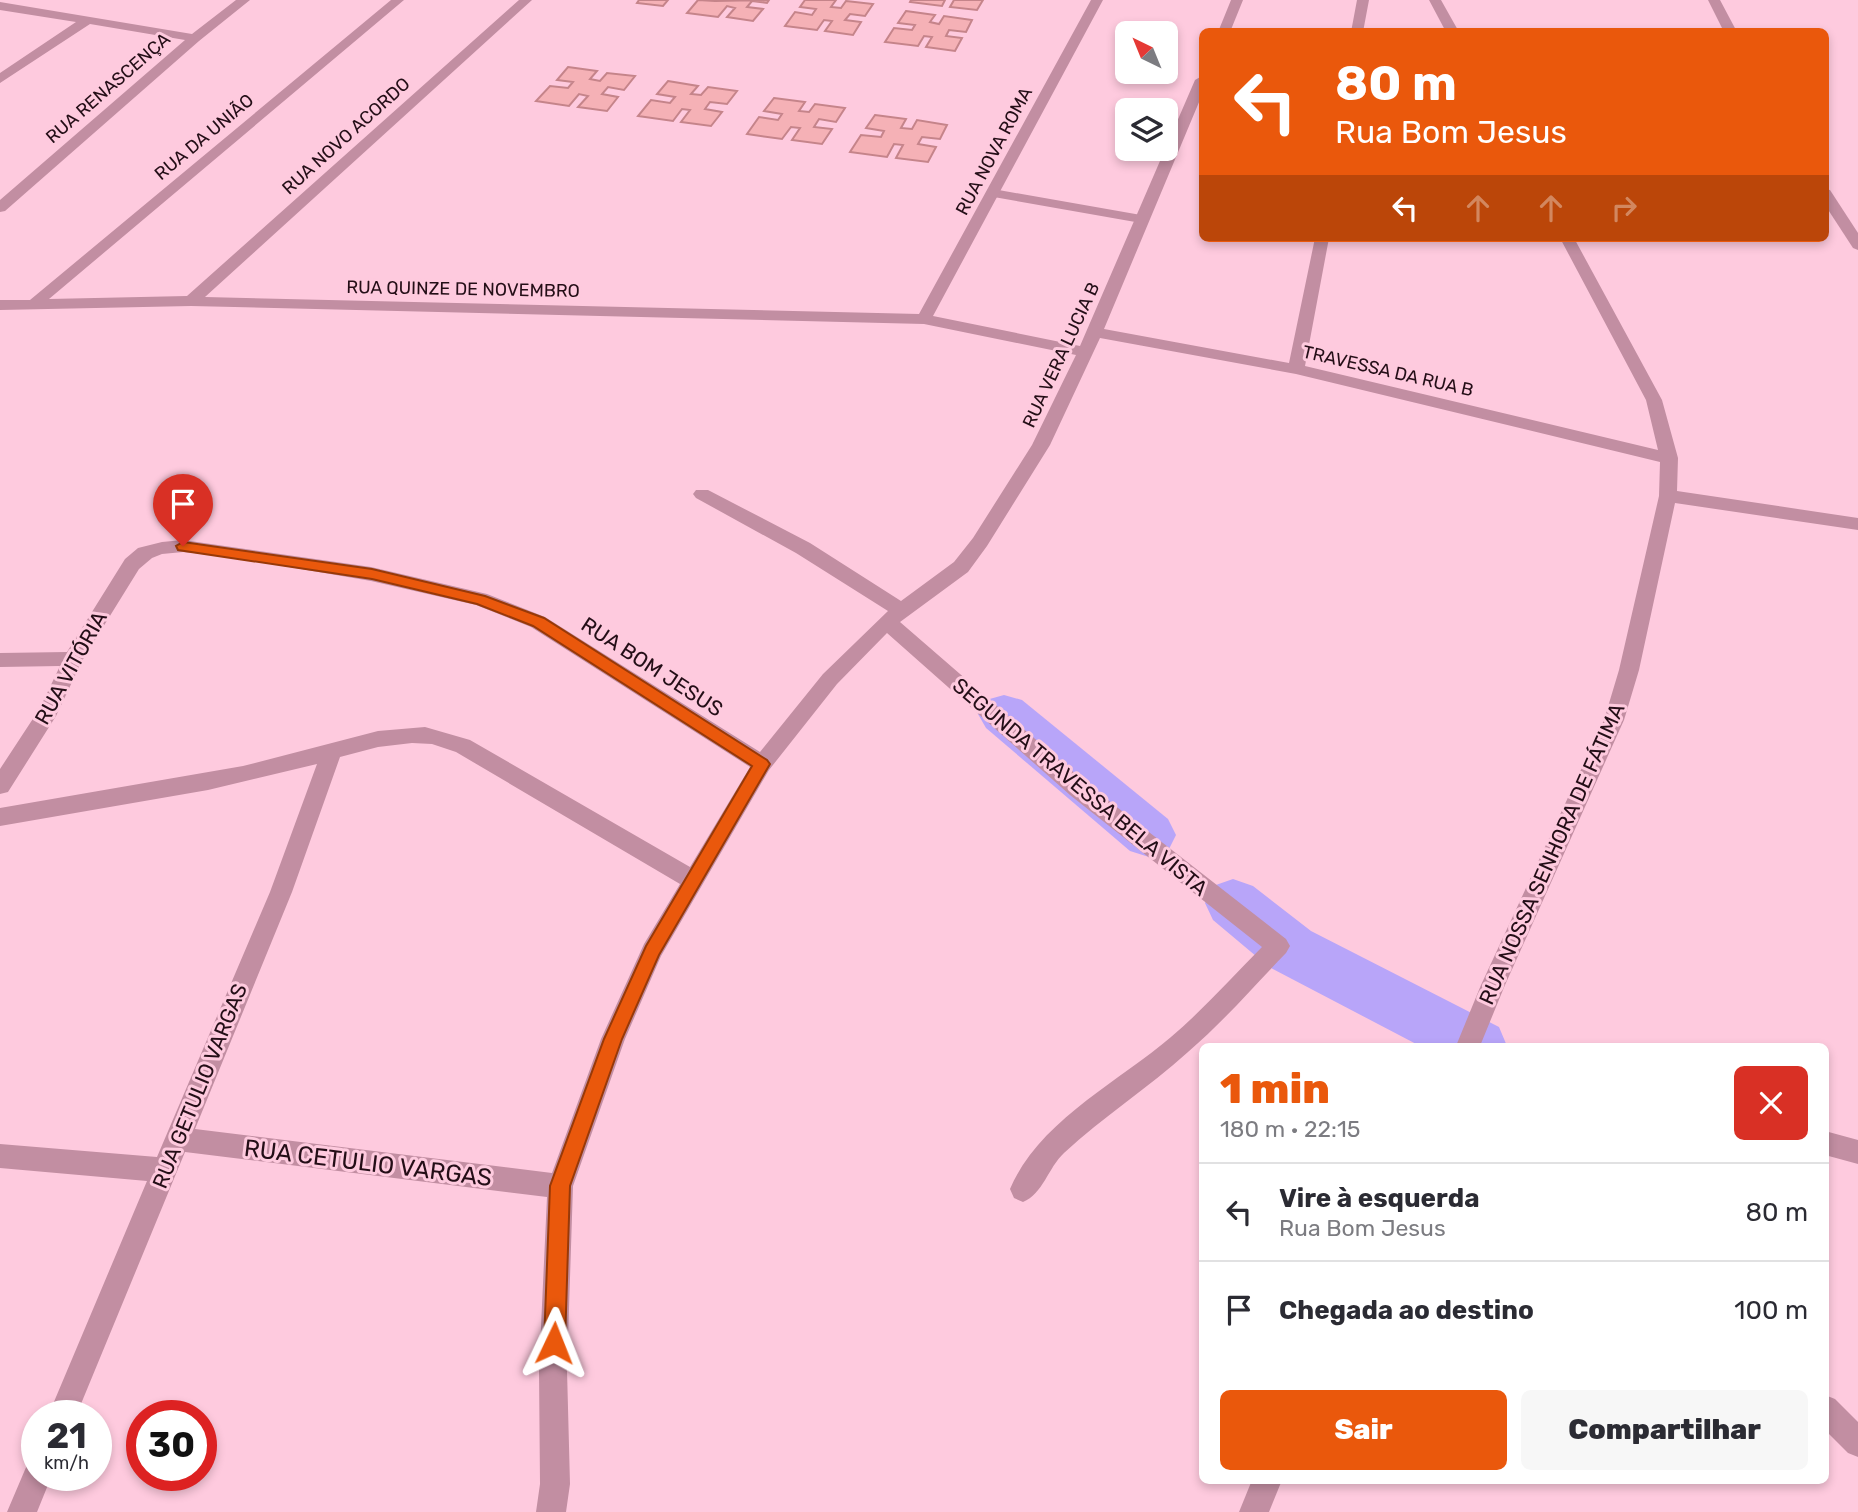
<!DOCTYPE html>
<html lang="pt">
<head>
<meta charset="utf-8">
<style>
  :root { --surface:#fff; --page:#f7f7f7; --text:#2b2b33; --muted:#7c7c81; --line:#e1e1e2; --accent:#ea580c }
  body { margin:0; font-family:Rubik,sans-serif; background:var(--page); color:var(--text); height:100vh; display:flex; flex-direction:column; font-size:26px; white-space:nowrap }
  * { box-sizing:border-box; margin:0 }
  p { font-size:23px; color:var(--muted) }
  .icon { flex:none; width:38px; height:38px; fill:none; stroke:currentColor; stroke-width:2; stroke-linecap:round; stroke-linejoin:round }
  .map { position:relative; flex:1; overflow:hidden }
  .panel { position:absolute; left:1199px; top:1043px; width:630px; height:441px; display:flex; flex-direction:column; background:var(--surface); border-radius:10px; box-shadow:0 4px 10px #0003 }
  .panel>* { flex:none }
  .top-card { position:absolute; left:1199px; top:28px; width:630px; height:214px; border-radius:10px; box-shadow:0 4px 10px #0003; background:#ea580c; color:#fff; overflow:hidden }
  .needle { width:46px; rotate:317deg }
  .buttons { position:absolute; left:1115px; top:21px; display:grid; gap:14px }
  .buttons a { display:grid; place-items:center; width:63px; height:63px; border-radius:10px; background:var(--surface); box-shadow:0 4px 10px #0003; font-size:35px }
  .speed { position:absolute; left:21px; top:1400px; display:flex; gap:14px; font-size:35px; font-weight:700; text-align:center }
  .speed>* { display:grid; place-content:center; width:91px; height:91px; border-radius:50%; background:var(--surface); box-shadow:0 4px 10px #0003; line-height:1 }
  .speed small { font-size:18px; font-weight:400 }
  .speed .limit { border:10px solid #d22; background:#fff; color:#111 }
  .pin { position:absolute; display:grid; place-items:center; width:60px; height:60px; color:#fff; margin:-72px -30px; border-radius:50% 50% 50% 0; rotate:-45deg; box-shadow:0 0 7px #0007 }
  .pin .icon { rotate:45deg }
  .me { position:absolute; width:77px; margin:-38px; rotate:2deg; stroke-linejoin:round; filter:drop-shadow(0 0 5px #0008) }
  .turn { display:flex; align-items:center; gap:24px; height:147px; padding:0 21px; font-size:32px }
  .turn .icon { width:91px; height:91px; stroke-width:2.5 }
  .turn b { display:block; font-size:49px; line-height:60px }
  .lanes { display:flex; align-items:center; height:66px; padding:0 21px; background:#0003; justify-content:center; gap:35px; direction:ltr }
  .lanes .off { opacity:.35 }
  .round { display:grid; place-items:center; flex:none; width:74px; height:74px; border-radius:10px; background:var(--page) }
  .headline { display:flex; align-items:center; justify-content:space-between; height:119px; padding:0 21px }
  h1 { font-size:42px; font-weight:800; line-height:52px; color:var(--accent) }
  .action { display:flex; gap:14px; margin-top:auto; padding:14px 21px }
  .action a { flex:1; height:80px; border-radius:10px; background:var(--accent); color:#fff; font-size:28px; font-weight:800; line-height:80px; text-align:center }
  .action a+a { background:var(--page); color:var(--text) }
  ul { padding:0; list-style:none }
  li { display:flex; align-items:center; gap:21px; height:98px; padding:0 21px; border-top:2px solid var(--line) }
  li div { flex:1 }
  li b { display:block; font-size:26px }
  li em { font-style:normal }
  .map>svg:first-child { display:block }
</style>
</head>
<body>
<div class="map">
<svg width="1858" height="1512" viewBox="0 0 1858 1512">
  <rect width="100%" height="100%" fill="#fecade"/>
  <g fill="none" stroke-linecap="round" stroke-linejoin="round">
    <!-- canal -->
    <g fill="#b8a5f9" fill-rule="evenodd">
      <path d="M1004,695l18,5 146,119 8,16 -8,16 -19,6 -19,-6 -144,-123 -8,-14 8,-14z"/>
      <path d="M1233,879l20,7 58,45 188,96 8,19h-87l-151,-79 -56,-47 -8,-17 8,-17z"/>
    </g>
  </g>
  <!-- building -->
  <g fill="#f5b1b6" stroke="#c5848a" stroke-width="2">
    <path d="M639,0h29l-5,6 -26,-3z"/>
    <path d="M698,0l17,1 54,-1 -2,3 -15,-2 -5,6 16,2 -10,12 -26,-4 8,-9 -8,-2 -9,11 -31,-4z"/>
    <path d="M805,0h31l-5,7 10,1 5,-7 27,3 -8,12 -15,-2 -5,6 16,2 -8,13 -28,-4 7,-10 -8,-1 -7,10 -32,-4 10,-14 17,3 4,-6 -16,-2z"/>
    <path d="M911,0h34l-3,6 -32,-4z"/>
    <path d="M954,0h29l-6,10 -27,-3z"/>
    <path d="M906,11l29,4 -5,7 9,2 5,-8 28,4 -6,12 -17,-2 -3,6 16,2 -7,13 -29,-4 6,-10 -8,-1 -6,10 -33,-4 9,-14 18,2 3,-5 -17,-2z"/>
    <path d="M568,67l29,4 -7,8 10,2 7,-8 28,3 -11,14 -16,-3 -6,7 16,3 -11,14 -29,-4 10,-11 -9,-2 -10,12 -33,-5 14,-15 18,2 5,-6 -16,-2z"/>
    <path d="M668,81l30,5 -7,8 10,1 7,-8 29,4 -10,13 -17,-2 -5,7 17,3 -11,14 -30,-4 9,-12 -8,-1 -9,12 -35,-5 13,-16 19,3 5,-6 -18,-3z"/>
    <path d="M774,98l31,4 -6,9 10,1 6,-8 30,4 -9,14 -17,-3 -5,8 18,2 -10,15 -30,-4 8,-12 -9,-1 -9,12 -35,-5 12,-17 19,3 4,-6 -18,-3z"/>
    <path d="M875,115l31,4 -5,9 11,1 5,-9 30,5 -7,14 -18,-2 -4,7 18,3 -8,15 -32,-4 7,-13 -9,-1 -7,13 -37,-5 11,-17 20,2 3,-6 -18,-3z"/>
  </g>
  <g fill="none" stroke-linecap="round" stroke-linejoin="round">
    <!-- service -->
    <path fill="#c28ea2" fill-rule="evenodd" d="M993,189l148,26 7,4 -7,4 -153,-27 -2,-3z"/>
    <!-- minor -->
    <g fill="#c28ea2" fill-rule="evenodd">
      <path d="M236,0h14l-51,41 -194,170 -5,1v-12l185,-160 -95,-16 -90,59v-10l76,-51 -76,-12v-8l192,32z"/>
      <path d="M391,0h13l-355,299 138,-3 332,-296h13l-327,297 714,17 172,-314h12l-170,316 147,30 115,-266 7,-4v19l-98,234 185,34 26,-125h14l-24,128 353,84 -12,-50 -86,-162h14l88,162 16,58 -1,33 181,27v12l-183,-27 -36,167 -15,50 -119,265 -25,61h-24l25,-61 123,-265 15,-50 40,-174 1,-34 -364,-88 -196,-36 -50,107 -63,101 -19,26 -68,50 186,161 200,156 4,7 -4,7c-32,33 -63,69 -98,99 -40,36 -85,65 -124,101 -16,15 -21,41 -41,49l-9,-4 -4,-9c29,-68 107,-106 161,-152 32,-27 61,-60 91,-90l-192,-152 -183,-162 -50,51 -68,86 -108,186 -36,83 -52,147 -6,184 3,114 -4,28h-30l4,-28 -1,-114 8,-173 -362,-45 -109,264h-28l99,-235 -147,-13v-24l157,13 113,-265 47,-128 -109,26 -208,36v-18l243,-42 135,-35 47,-4 45,13 220,127 60,-100 -219,-140 -55,-22 -105,-24 -147,-25 -41,-4 -21,2 -10,4 -13,11 -57,92 -26,55 -48,76 -8,2v-25l40,-61 20,-42 -60,1v-14l67,-1 58,-93 13,-11 24,-6 21,-2 188,27 116,27 58,23 215,135 63,-78 65,-63 -92,-58 -100,-55 -3,-4 3,-4h12l102,53 91,58 53,-39 19,-24 59,-93 44,-90 -152,-31 -733,-18 -191,4v-10h30zM412,743l20,1 24,8 224,132 -36,60 -43,95 -49,134 -357,-44 97,-237 48,-135 38,-10z"/>
      <path d="M1231,0h12l-13,32h-12z"/>
      <path d="M1357,0h12l-6,32h-12z"/>
      <path d="M1429,0h12l18,32h-13z"/>
      <path d="M1708,0h12l17,32h-13z"/>
      <path d="M1825,189l5,1 28,43v17l-5,-2 -28,-43z"/>
      <path d="M1825,1131l33,9v24l-33,-9z"/>
      <path d="M1825,1395l10,4 23,23v35l-10,-4 -23,-23z"/>
      <path d="M37,1460v15h15l-15,37h-30l20,-47z"/>
      <path d="M1252,1480h30l-13,32h-30z"/>
    </g>
  </g>
  <!-- route -->
  <path fill="#ea580c" stroke="#983908" stroke-width="2" d="M183,542l189,27 113,27 59,22 223,142 3,4 -111,191 -37,84 -52,147 -5,157 -3,8 -8,3 -7,-3 -3,-8 6,-157 54,-147 42,-93 106,-180 -219,-140 -56,-22 -105,-25 -194,-29 -2,-4z"/>
  <g text-anchor="middle" stroke-width="6" stroke-linejoin="round" paint-order="stroke">
    <!-- far-street labels -->
    <g font-size="18" fill="#240e17" stroke="#fecade">
      <text transform="translate(108 88) rotate(-41)" y="6">RUA RENASCENÇA</text>
      <text transform="translate(346 136) rotate(-42)" y="6">RUA NOVO ACORDO</text>
      <text transform="translate(204 137) rotate(-40)" y="6">RUA DA UNIÃO</text>
      <text transform="translate(994 151) rotate(-62)" y="6">RUA NOVA ROMA</text>
      <text transform="translate(463 289) rotate(1)" y="6">RUA QUINZE DE NOVEMBRO</text>
      <text transform="translate(1061 355) rotate(-65)" y="6">RUA VERA LUCIA B</text>
      <text transform="translate(1388 371) rotate(13)" y="6">TRAVESSA DA RUA B</text>
    </g>
    <!-- street labels -->
    <g font-size="21" fill="#240e17" stroke="#fecade">
      <text transform="translate(652 667) rotate(33)" y="7">RUA BOM JESUS</text>
      <text transform="translate(71 668) rotate(-61)" y="7">RUA VITÓRIA</text>
      <text transform="translate(1080 787) rotate(40)" y="7">SEGUNDA TRAVESSA BELA VISTA</text>
      <text transform="translate(1552 854) rotate(-66)" y="7">RUA NOSSA SENHORA DE FÁTIMA</text>
      <text transform="translate(200 1086) rotate(-68)" y="7">RUA GETULIO VARGAS</text>
    </g>
    <!-- near-street labels -->
    <g font-size="24" fill="#240e17" stroke="#fecade">
      <text transform="translate(368 1163) rotate(7)" y="8">RUA CETULIO VARGAS</text>
    </g>
  </g>
</svg>
<div class="buttons">
<a><svg class="needle" viewBox="-14 -14 28 28"><path d="M0-13l5 13h-10z" fill="#e53935"/><path d="M0 13l5-13h-10z" fill="#7c7c81"/></svg></a>
<a><svg class="icon" aria-label="layers" viewBox="0 0 24 24"><path d="M12 4l9 5-9 5-9-5zM3 14l9 5 9-5"/></svg></a>
</div>
<div class="speed"><div>21<small>km/h</small></div><div class="limit">30</div></div>
<div class="pin" style="left:183px;top:546px;background:#d93025"><svg class="icon" aria-label="arrive" viewBox="0 0 24 24"><path d="M6 21V4h12l-3 4 3 4H6"/></svg></div>
<svg class="me" style="left:554px;top:1343px" viewBox="-20 -20 40 40"><path d="M0-17L14 15 0 8-14 15z" fill="#ea580c" stroke="#fff" stroke-width="4"/></svg>
<div class="top-card">
<div class="turn"><svg class="icon" aria-label="left" viewBox="0 0 24 24"><path d="M17 20v-9H6M10 6l-5 5 5 5"/></svg><div><b>80 m</b>Rua Bom Jesus</div></div>
<div class="lanes"><svg class="icon" aria-label="left" viewBox="0 0 24 24"><path d="M17 20v-9H6M10 6l-5 5 5 5"/></svg><svg class="icon off" aria-label="ahead" viewBox="0 0 24 24"><path d="M12 20V5M6 11l6-6 6 6"/></svg><svg class="icon off" aria-label="ahead" viewBox="0 0 24 24"><path d="M12 20V5M6 11l6-6 6 6"/></svg><svg class="icon off" aria-label="right" viewBox="0 0 24 24"><path d="M7 20v-9h11M14 6l5 5-5 5"/></svg></div>
</div>
<section class="panel">
<div class="headline"><div><h1>1 min</h1><p>180 m · 22:15</p></div><a class="round" style="background:#d93025;color:#fff"><svg class="icon" aria-label="close" viewBox="0 0 24 24"><path d="M6 6l12 12M18 6L6 18"/></svg></a></div>
<ul>
<li><svg class="icon" aria-label="left" viewBox="0 0 24 24"><path d="M17 20v-9H6M10 6l-5 5 5 5"/></svg><div><b>Vire à esquerda</b><p>Rua Bom Jesus</p></div><em>80 m</em></li>
<li><svg class="icon" aria-label="arrive" viewBox="0 0 24 24"><path d="M6 21V4h12l-3 4 3 4H6"/></svg><div><b>Chegada ao destino</b></div><em>100 m</em></li>
</ul>
<div class="action"><a>Sair</a><a>Compartilhar</a></div>
</section>
</div>
</body>
</html>
